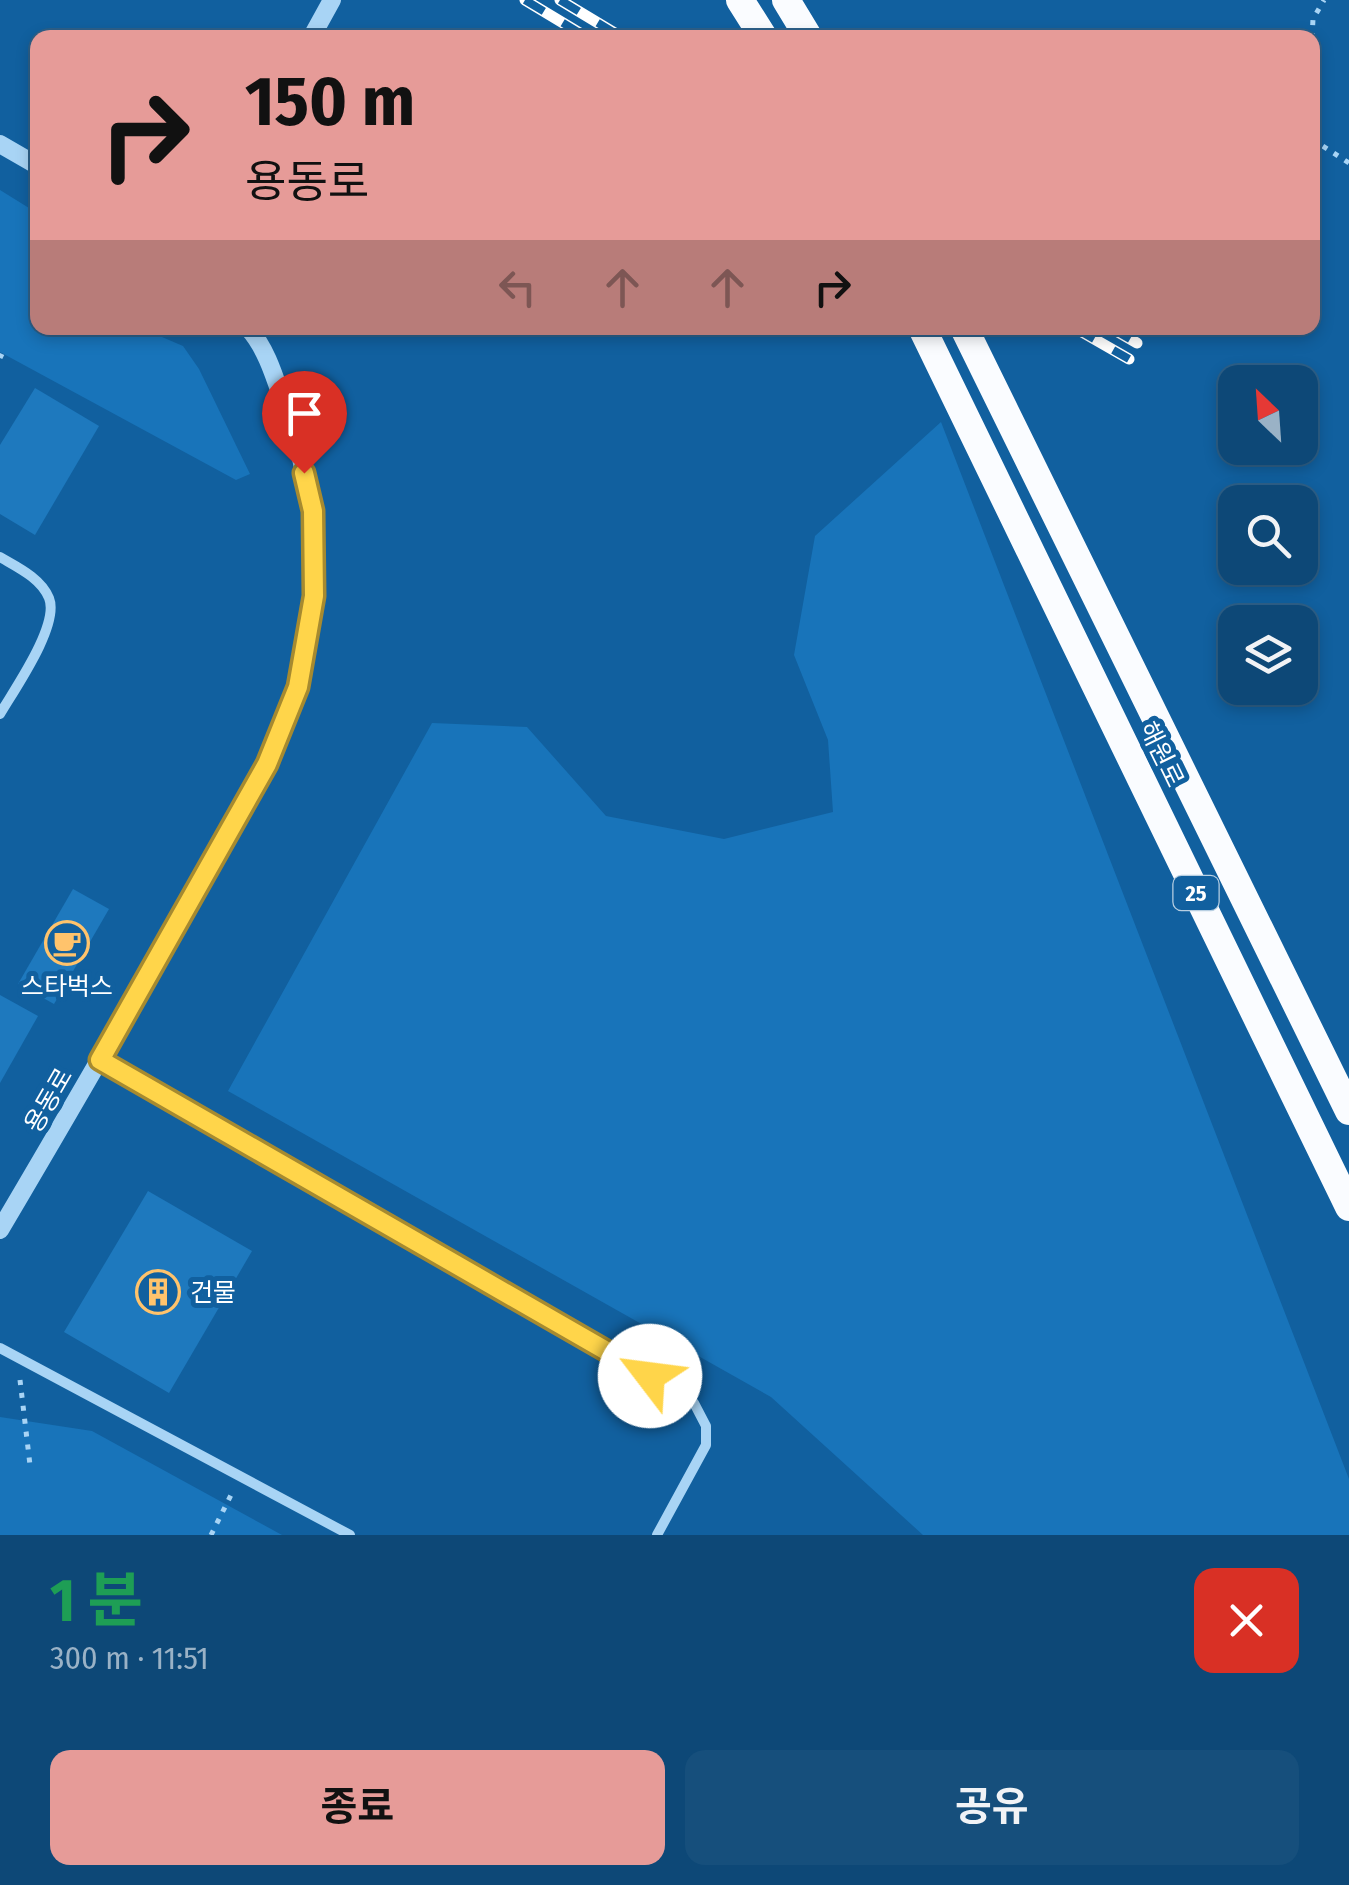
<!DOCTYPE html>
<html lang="ko">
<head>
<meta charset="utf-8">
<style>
  :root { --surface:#0d4877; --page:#164f7c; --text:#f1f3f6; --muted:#9ab2c6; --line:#2d6089; --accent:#e69b98 }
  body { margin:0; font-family:"Fira Sans Condensed","Noto Sans KR",sans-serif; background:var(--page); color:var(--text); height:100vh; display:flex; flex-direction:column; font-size:38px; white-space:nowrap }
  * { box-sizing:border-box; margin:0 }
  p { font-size:32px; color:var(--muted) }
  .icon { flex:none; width:55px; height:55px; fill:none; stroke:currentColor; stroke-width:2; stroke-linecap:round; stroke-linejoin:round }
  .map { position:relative; height:1535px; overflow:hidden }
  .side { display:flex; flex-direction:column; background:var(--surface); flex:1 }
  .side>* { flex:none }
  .hud { position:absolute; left:30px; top:30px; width:1290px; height:305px; border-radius:20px; box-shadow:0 5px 15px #0003,0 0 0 2px var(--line); background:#e69b98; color:#111; overflow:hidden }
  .needle { width:65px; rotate:335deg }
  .buttons { position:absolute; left:1218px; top:365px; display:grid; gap:20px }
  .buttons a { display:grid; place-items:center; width:100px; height:100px; border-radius:20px; background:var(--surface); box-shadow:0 5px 15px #0003,0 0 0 2px var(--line); font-size:50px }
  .pin { position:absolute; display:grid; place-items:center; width:85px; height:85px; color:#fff; margin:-102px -42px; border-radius:50% 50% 50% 0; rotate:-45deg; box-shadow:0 0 10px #0007 }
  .pin .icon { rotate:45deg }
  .me { position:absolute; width:110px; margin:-55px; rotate:300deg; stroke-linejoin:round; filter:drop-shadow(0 0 8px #0008) }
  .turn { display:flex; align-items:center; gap:35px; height:210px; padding:0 50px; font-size:45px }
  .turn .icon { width:130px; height:130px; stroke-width:2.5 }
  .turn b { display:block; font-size:70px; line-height:85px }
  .lanes { display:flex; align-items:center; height:95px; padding:0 50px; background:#0003; justify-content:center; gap:50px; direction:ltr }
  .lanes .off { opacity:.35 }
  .round { display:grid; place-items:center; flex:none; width:105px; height:105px; border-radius:20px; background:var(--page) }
  .summary { display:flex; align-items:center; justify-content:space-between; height:170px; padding:0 50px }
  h1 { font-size:60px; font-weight:700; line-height:75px; color:#1e9e55 }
  .button { display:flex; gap:20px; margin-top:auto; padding:20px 50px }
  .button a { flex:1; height:115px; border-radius:20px; background:var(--accent); color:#111; font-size:40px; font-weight:700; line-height:115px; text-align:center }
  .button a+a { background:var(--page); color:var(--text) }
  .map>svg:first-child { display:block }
</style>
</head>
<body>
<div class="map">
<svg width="1349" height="1535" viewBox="0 0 1349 1535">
  <rect width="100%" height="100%" fill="#11609f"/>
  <!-- green -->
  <g fill="#1874ba">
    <path d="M0,190l37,23 1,115h103l42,18 16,23 51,105 -14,6 -236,-128z"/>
    <path d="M941,422l408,1057v56h-426l-152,-138 -543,-306 204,-368 95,4 79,89 118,23 109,-27 -5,-72 -34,-85 21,-119z"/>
    <path d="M0,1417l92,14 190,104h-282z"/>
  </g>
  <!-- building -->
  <g fill="#1e79be">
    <path d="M35,388l64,38 -64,109 -35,-21v-69z"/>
    <path d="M73,889l36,20 -55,95 -36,-20z"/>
    <path d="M0,995l38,21 -38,67z"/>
    <path d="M148,1191l104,60 -83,142 -105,-61z"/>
  </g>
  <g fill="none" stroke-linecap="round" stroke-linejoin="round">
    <!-- path -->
    <g stroke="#a8d4f5" stroke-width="5" stroke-dasharray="5 8" stroke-linecap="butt">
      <path d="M1312,38l1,-19 11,-19"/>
      <path d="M1312,139l37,24"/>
      <path d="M0,358l2,-4"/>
      <path d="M20,1380l10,85"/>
      <path d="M211,1535l21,-42"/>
    </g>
    <!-- minor -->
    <g stroke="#a8d4f5" stroke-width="10">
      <path d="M0,557c17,10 41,21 49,41 11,27 -35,92 -49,116"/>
      <path d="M100,1060l594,343 12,23v19l-49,90"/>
      <path d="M0,1348l350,187"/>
    </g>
    <!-- tertiary -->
    <g stroke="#a8d4f5" stroke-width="18">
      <path d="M311,38l21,-38"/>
      <path d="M0,144l38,22"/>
      <path d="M0,1230c69,-117 138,-235 204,-355 34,-60 76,-122 94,-190 24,-91 21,-187 -12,-275 -10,-28 -18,-60 -38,-82"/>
    </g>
    <!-- trunk -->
    <g stroke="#fafcff" stroke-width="28">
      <path d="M740,0l24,38"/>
      <path d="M786,0l23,38"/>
      <path d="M922,328l427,879"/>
      <path d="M964,328l385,783"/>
    </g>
    <!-- rail casing -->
    <g stroke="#fff" stroke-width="11">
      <g id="rail">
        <path d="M525,0l63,38"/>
        <path d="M560,0l63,38"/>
        <path d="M1075,328l54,31"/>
        <path d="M1111,328l26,15"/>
      </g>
    </g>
    <!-- rail -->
    <use href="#rail" stroke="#11609f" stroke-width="8" stroke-dasharray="22" stroke-linecap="butt"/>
  </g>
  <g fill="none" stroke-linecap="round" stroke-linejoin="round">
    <!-- route casing -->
    <g stroke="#a68a30" stroke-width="25">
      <path id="route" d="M304,473l9,38 1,85 -16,91 -31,77 -167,296 550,316"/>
    </g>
    <!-- route -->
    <use href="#route" stroke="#ffd54a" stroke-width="18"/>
  </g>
  <!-- icons -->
  <defs>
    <g id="cafe-ring" transform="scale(2.25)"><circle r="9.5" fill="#11609f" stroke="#ffc36c" stroke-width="1.5"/><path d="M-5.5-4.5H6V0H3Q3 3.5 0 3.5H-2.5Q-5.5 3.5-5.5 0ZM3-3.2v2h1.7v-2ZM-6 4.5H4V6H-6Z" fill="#ffc36c"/></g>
    <g id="building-ring" transform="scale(2.25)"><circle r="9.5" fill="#11609f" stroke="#ffc36c" stroke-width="1.5"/><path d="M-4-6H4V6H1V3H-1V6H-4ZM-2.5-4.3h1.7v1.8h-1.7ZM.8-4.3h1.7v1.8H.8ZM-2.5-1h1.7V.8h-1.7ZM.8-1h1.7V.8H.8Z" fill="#ffc36c"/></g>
  </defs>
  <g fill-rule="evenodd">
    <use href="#cafe-ring" x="67" y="943"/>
    <use href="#building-ring" x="158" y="1292"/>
  </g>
  <g text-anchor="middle" stroke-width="10" stroke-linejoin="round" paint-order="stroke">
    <!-- shield labels -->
    <rect fill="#11609f" stroke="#b8cfe2" stroke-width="2.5" x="1173.5" y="876" width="45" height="34" rx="8"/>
    <g font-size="22" font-weight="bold" fill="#fff">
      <text x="1196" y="901">25</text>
    </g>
    <!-- street labels -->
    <g font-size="25" fill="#fff" stroke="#11609f">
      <text transform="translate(1162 754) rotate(64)" y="9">해원로</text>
      <text transform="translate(48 1100) rotate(-60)" y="9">용동로</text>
    </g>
    <!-- poi labels -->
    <g font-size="25" fill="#fff" stroke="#11609f">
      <text x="67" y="995">스타벅스</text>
      <text x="190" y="1301" text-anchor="start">건물</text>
    </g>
  </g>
</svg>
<div class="buttons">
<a><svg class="needle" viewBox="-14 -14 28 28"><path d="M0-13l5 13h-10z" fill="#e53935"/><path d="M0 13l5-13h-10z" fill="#9ab2c6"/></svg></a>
<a><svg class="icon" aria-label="search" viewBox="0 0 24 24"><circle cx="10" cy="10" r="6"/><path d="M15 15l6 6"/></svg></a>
<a><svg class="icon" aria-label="layers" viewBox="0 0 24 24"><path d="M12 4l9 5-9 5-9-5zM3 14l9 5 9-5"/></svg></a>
</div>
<div class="pin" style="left:304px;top:473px;background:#d93025"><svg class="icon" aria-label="arrive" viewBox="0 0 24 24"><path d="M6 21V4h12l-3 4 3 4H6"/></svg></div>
<svg class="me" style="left:650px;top:1376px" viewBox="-20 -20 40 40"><circle r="19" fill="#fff"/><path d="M0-13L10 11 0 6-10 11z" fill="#ffd54a"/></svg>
<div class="hud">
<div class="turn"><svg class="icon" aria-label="right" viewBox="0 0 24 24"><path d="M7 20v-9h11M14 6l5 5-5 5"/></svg><div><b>150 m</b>용동로</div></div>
<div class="lanes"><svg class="icon off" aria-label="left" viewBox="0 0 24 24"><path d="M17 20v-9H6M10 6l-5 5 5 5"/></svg><svg class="icon off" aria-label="ahead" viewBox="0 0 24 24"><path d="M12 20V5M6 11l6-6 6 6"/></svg><svg class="icon off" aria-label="ahead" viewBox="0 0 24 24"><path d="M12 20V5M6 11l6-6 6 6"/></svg><svg class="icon" aria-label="right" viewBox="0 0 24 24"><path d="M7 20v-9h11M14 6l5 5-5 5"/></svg></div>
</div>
</div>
<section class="side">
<div class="summary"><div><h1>1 분</h1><p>300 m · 11:51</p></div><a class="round" style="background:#d93025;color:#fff"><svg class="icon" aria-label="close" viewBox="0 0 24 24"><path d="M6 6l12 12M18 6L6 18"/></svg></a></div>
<div class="button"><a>종료</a><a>공유</a></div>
</section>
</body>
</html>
